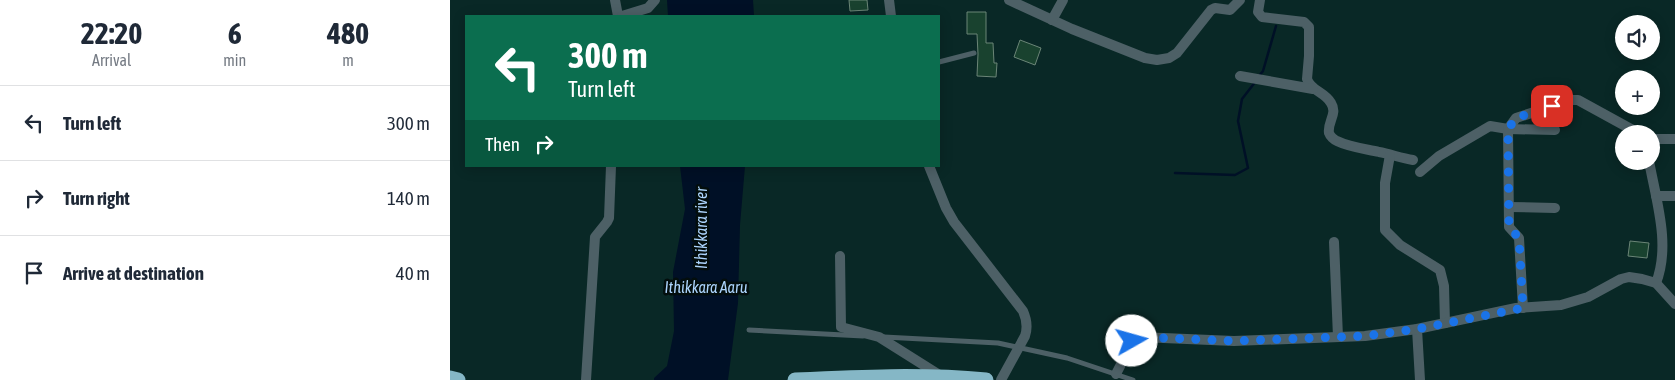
<!DOCTYPE html>
<html lang="en">
<head>
<meta charset="utf-8">
<style>
  :root { --surface:#fff; --page:#f2f2f3; --text:#1f2937; --muted:#747a83; --line:#e0e1e3 }
  body { margin:0; font-family:"Asap Condensed",sans-serif; background:var(--page); color:var(--text); height:100vh; display:flex; flex-direction:column; font-size:19px; white-space:nowrap }
  * { box-sizing:border-box; margin:0 }
  p { font-size:16px; color:var(--muted) }
  .icon { flex:none; width:28px; height:28px; fill:none; stroke:currentColor; stroke-width:2; stroke-linecap:round; stroke-linejoin:round }
  .map { position:relative; flex:1; overflow:hidden }
  .side { display:flex; flex-direction:column; background:var(--surface); width:450px }
  .side>* { flex:none }
  .hud { position:absolute; left:15px; top:15px; width:475px; height:152px; border-radius:0px; box-shadow:0 2px 12px #0003; background:#0b6e4f; color:#fff; overflow:hidden }
  .buttons { position:absolute; left:1165px; top:15px; display:grid; gap:10px }
  .buttons a { display:grid; place-items:center; width:45px; height:45px; border-radius:50%; background:var(--surface); box-shadow:0 2px 12px #0003; font-size:25px }
  .pin { position:absolute; display:grid; place-items:center; width:42px; height:42px; color:#fff; margin:-21px; border-radius:10px; box-shadow:0 2px 8px #0006 }
  .me { position:absolute; width:55px; margin:-28px; rotate:83deg; stroke-linejoin:round; filter:drop-shadow(0 0 4px #0008) }
  .turn { display:flex; align-items:center; gap:18px; height:105px; padding:0 20px; font-size:22px }
  .turn .icon { width:65px; height:65px; stroke-width:2.5 }
  .turn b { display:block; font-size:35px; line-height:42px }
  .then { display:flex; align-items:center; height:48px; padding:0 20px; background:#0003; gap:10px; font-size:19px }
  .eta { display:flex; justify-content:space-evenly; align-items:center; height:85px; text-align:center }
  .eta b { font-size:30px; font-weight:700; line-height:35px }
  ul { padding:0; list-style:none }
  li { display:flex; align-items:center; gap:15px; height:75px; padding:0 20px; border-top:1px solid var(--line) }
  li div { flex:1 }
  li b { display:block; font-size:19px }
  li em { font-style:normal }
  main { display:flex; flex:1; min-height:0 }
  .map>svg:first-child { display:block }
</style>
</head>
<body>
<main>
<section class="side">
<div class="eta">
<div><b>22:20</b><p>Arrival</p></div>
<div><b>6</b><p>min</p></div>
<div><b>480</b><p>m</p></div>
</div>
<ul>
<li><svg class="icon" aria-label="left" viewBox="0 0 24 24"><path d="M17 20v-9H6M10 6l-5 5 5 5"/></svg><div><b>Turn left</b></div><em>300 m</em></li>
<li><svg class="icon" aria-label="right" viewBox="0 0 24 24"><path d="M7 20v-9h11M14 6l5 5-5 5"/></svg><div><b>Turn right</b></div><em>140 m</em></li>
<li><svg class="icon" aria-label="arrive" viewBox="0 0 24 24"><path d="M6 21V4h12l-3 4 3 4H6"/></svg><div><b>Arrive at destination</b></div><em>40 m</em></li>
</ul>
</section>
<div class="map">
<svg width="1225" height="380" viewBox="0 0 1225 380">
  <rect width="100%" height="100%" fill="#092826"/>
  <!-- water -->
  <g fill="#001026">
    <path d="M217,0h86l1,16h-86z"/>
    <path d="M230,166h65l-5,59 -2,78 -10,77h-74v-2l13,-12 7,-35 -1,-59 12,-63z"/>
  </g>
  <g fill="none" stroke-linecap="round" stroke-linejoin="round">
    <!-- stream -->
    <g stroke="#001026" stroke-width="2.5">
      <path d="M809,76l4,-5 13,-45"/>
      <path d="M725,173l60,2 13,-7 -10,-47 4,-22 14,-18"/>
    </g>
  </g>
  <!-- building -->
  <g fill="#19422f" stroke="#6b8577">
    <path d="M399,0h18l1,10 -18,1z"/>
    <path d="M517,12h19v31h7l1,20h3l-1,14 -19,-1 1,-22 -1,-20h-10z"/>
    <path d="M570,40l21,8 -6,17 -21,-8z"/>
    <path d="M1180,241l19,2 -2,15 -19,-2z"/>
  </g>
  <g fill="none" stroke-linecap="round" stroke-linejoin="round">
    <!-- lane -->
    <g stroke="#4d6066" stroke-width="5">
      <path d="M489,62l35,-9"/>
      <path d="M299,330l114,6"/>
      <path d="M434,337l114,6 69,15 66,22"/>
    </g>
    <!-- street -->
    <g stroke="#4d6066" stroke-width="10">
      <path d="M165,0l3,16"/>
      <path d="M439,0l2,16"/>
      <path d="M559,0l63,29 73,29 12,2 12,-2 8,-5 34,-43 4,-2 15,2 10,-10"/>
      <path d="M810,0l-2,12 4,5 42,5 5,5v29l-2,23c4,12 18,13 24,24 7,11 -4,19 -2,30 1,3 5,7 8,8 12,6 29,8 42,11 11,2 22,6 34,8"/>
      <path d="M172,16l26,-8 7,-8"/>
      <path d="M602,20l11,-20"/>
      <path d="M790,76l73,13"/>
      <path d="M1201,139h24"/>
      <path d="M940,155l-5,28v47l15,15 40,25 4,16 1,37"/>
      <path d="M1199,161c7,39 22,84 7,122"/>
      <path d="M479,166l17,42 8,14 69,89c4,9 5,16 2,25l-24,44"/>
      <path d="M970,172l19,-16 51,-30 18,3 47,1"/>
      <path d="M1206,196h19"/>
      <path d="M1059,207l46,1"/>
      <path d="M884,242l4,95"/>
      <path d="M390,256l1,71 38,10 62,39"/>
      <path d="M1073,308l-4,-70 -10,-11 -1,-98 8,-11 55,-18h7l62,34"/>
      <path d="M967,329l3,51"/>
      <path d="M666,374l17,-33 7,-4 94,4 131,-5 52,-7 99,-21 45,-3 27,-8 33,-18 8,-2 13,2 14,4 19,21"/>
      <path d="M136,380l9,-143 12,-15 2,-4 2,-52"/>
    </g>
    <!-- highway -->
    <g stroke="#85b7c6" stroke-width="15">
      <path d="M0,378l8,2"/>
      <path d="M345,380c64,-3 128,-6 191,0"/>
    </g>
  </g>
  <g fill="none" stroke-linecap="round" stroke-linejoin="round">
    <!-- route -->
    <path stroke="#1a73e8" stroke-width="9" stroke-dasharray="0 16.2" d="M682,341l8,-4 94,4 131,-5 52,-7 106,-21 -4,-70 -10,-11 -1,-98 8,-11 36,-12"/>
  </g>
  <g text-anchor="middle" stroke-width="5" stroke-linejoin="round" paint-order="stroke">
    <!-- water labels -->
    <g font-size="16" font-style="italic" fill="#acd4fc" stroke="#030e0d">
      <text transform="translate(251 228) rotate(-90)" y="6">Ithikkara river</text>
      <text x="256" y="293">Ithikkara Aaru</text>
    </g>
  </g>
</svg>
<div class="buttons">
<a><svg class="icon" aria-label="sound" viewBox="0 0 24 24"><path d="M4 9h4l5-4v14l-5-4H4zM17 9q2 3 0 6"/></svg></a>
<a>+</a>
<a>−</a>
</div>
<div class="pin" style="left:1102px;top:106px;background:#d93025"><svg class="icon" aria-label="arrive" viewBox="0 0 24 24"><path d="M6 21V4h12l-3 4 3 4H6"/></svg></div>
<svg class="me" style="left:682px;top:341px" viewBox="-20 -20 40 40"><circle r="19" fill="#fff"/><path d="M0-13L10 11 0 6-10 11z" fill="#1a73e8"/></svg>
<div class="hud">
<div class="turn"><svg class="icon" aria-label="left" viewBox="0 0 24 24"><path d="M17 20v-9H6M10 6l-5 5 5 5"/></svg><div><b>300 m</b>Turn left</div></div>
<div class="then">Then<svg class="icon" aria-label="right" viewBox="0 0 24 24"><path d="M7 20v-9h11M14 6l5 5-5 5"/></svg></div>
</div>
</div>
</main>
</body>
</html>
